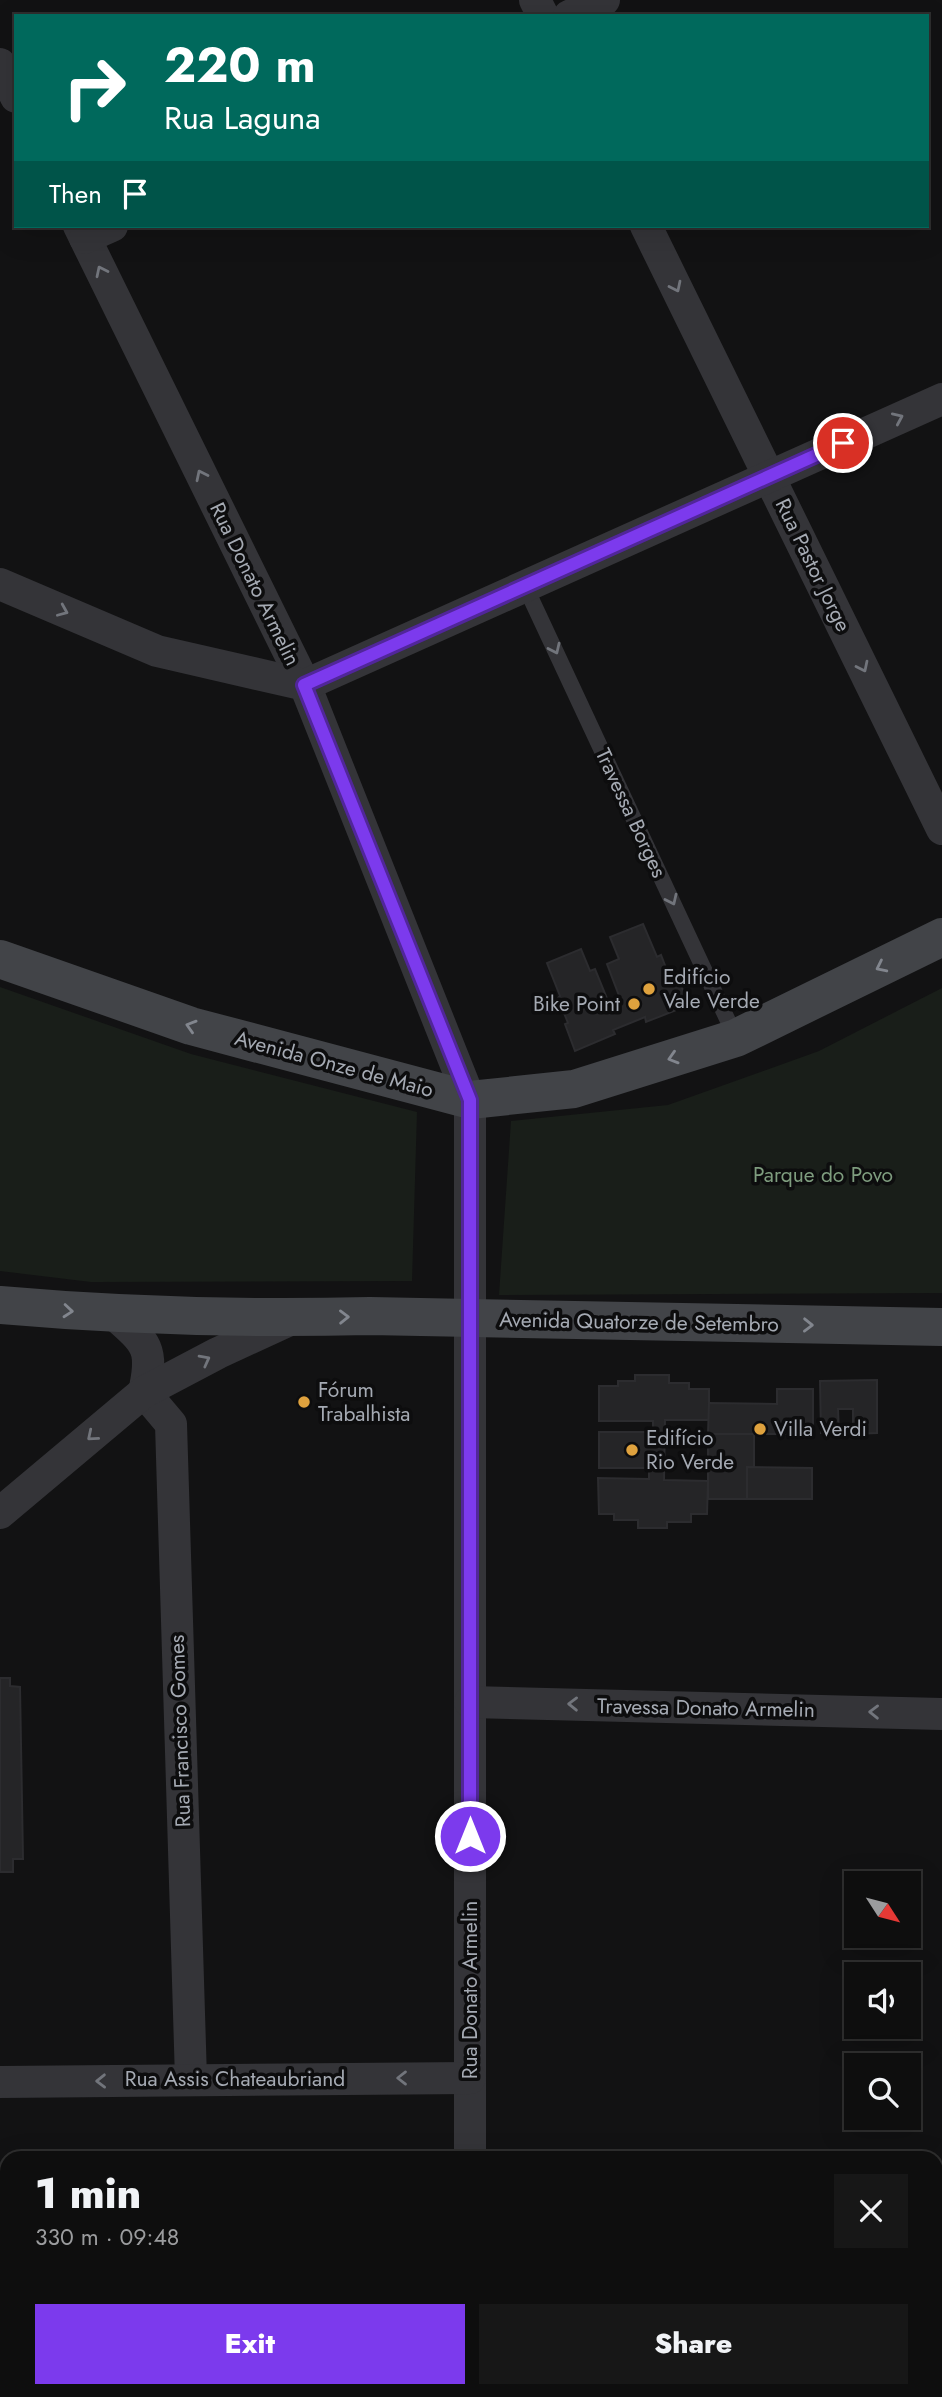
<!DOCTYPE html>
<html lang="en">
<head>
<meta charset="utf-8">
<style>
  :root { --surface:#0e0e0e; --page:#171717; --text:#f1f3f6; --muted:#9b9c9e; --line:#2e2e2e; --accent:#7c3aed }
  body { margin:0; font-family:Jost,sans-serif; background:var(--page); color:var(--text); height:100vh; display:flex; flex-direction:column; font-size:26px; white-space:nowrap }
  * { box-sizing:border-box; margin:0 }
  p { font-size:23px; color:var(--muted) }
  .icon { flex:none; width:38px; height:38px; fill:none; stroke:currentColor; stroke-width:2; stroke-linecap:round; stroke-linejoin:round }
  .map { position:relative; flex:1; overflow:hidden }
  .side { position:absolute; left:0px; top:2151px; width:943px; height:247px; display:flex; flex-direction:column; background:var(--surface); border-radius:21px 21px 0 0; box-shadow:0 7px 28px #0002,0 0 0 2px var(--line) }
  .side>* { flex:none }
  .top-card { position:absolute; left:14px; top:14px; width:915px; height:214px; border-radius:0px; box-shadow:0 7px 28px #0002,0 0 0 2px var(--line); background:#00695c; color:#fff; overflow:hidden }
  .needle { width:46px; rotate:126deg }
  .buttons { position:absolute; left:844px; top:1871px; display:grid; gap:14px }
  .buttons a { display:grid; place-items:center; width:77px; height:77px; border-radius:0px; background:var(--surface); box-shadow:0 7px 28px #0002,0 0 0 2px var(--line); font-size:35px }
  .pin { position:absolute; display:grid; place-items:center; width:60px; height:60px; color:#fff; margin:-30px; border:4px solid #fff; border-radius:50%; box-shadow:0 2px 7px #0007 }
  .me { position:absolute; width:77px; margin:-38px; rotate:0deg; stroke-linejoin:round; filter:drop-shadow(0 0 5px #0008) }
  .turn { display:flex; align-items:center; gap:24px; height:147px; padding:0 35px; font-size:32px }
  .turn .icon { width:91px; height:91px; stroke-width:2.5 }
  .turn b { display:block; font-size:49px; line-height:60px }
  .then { display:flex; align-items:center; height:66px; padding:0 35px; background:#0003; gap:14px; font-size:26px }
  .round { display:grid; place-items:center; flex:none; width:74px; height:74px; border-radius:0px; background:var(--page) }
  .overview { display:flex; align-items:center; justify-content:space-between; height:119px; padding:0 35px }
  h1 { font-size:42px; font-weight:800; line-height:52px }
  .button { display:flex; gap:14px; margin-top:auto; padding:14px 35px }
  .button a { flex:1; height:80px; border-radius:0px; background:var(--accent); color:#fff; font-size:28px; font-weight:800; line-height:80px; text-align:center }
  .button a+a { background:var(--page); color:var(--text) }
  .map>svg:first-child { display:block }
</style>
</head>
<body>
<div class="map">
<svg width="942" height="2397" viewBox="0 0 942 2397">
  <rect width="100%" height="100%" fill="#121213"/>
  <!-- green -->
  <g fill="#191e19">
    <path d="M0,987l191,67 226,58 -5,169 -321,1 -91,-11z"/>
    <path d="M942,988v305l-443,2 12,-174 157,-16 151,-54z"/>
  </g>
  <!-- building -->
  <g fill="#252527" stroke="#2c2c2f" stroke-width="2">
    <path d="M643,924l14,33 4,-2 10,26 7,-3 11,27 -43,17 -1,-5 -32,13 2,4 -40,17 -10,-27 3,-1 -10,-25 2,-2 -13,-33 34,-14 9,22 5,-2 15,37 11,-5 -14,-37 12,-5 -9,-22z"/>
    <path d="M635,1375h34v8h20v6h20v31h-44l-1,60 44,1 -1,33h-16v8h-24v6h-29v-8h-24v-6h-15l-1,-36 51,1v-11h-50v-36h54v-11h-54v-35h19v-5h17z"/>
    <path d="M877,1380v53l-24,1v-25h-15l1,24h-18l-1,-52z"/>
    <path d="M777,1389h36v45h-105l1,-31 68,1z"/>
    <path d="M708,1434h46v33h-7v32h-39z"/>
    <path d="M747,1467l65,1v31h-65z"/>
    <path d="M0,1678h10v8l10,1 3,172h-10v13h-13z"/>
  </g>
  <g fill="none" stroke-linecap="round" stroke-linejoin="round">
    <!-- lane -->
    <path stroke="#343438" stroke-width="16" d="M526,588l210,450"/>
    <!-- street -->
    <g stroke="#343438" stroke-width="32">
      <path d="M535,0l8,16"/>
      <path d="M569,16l35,-16"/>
      <path d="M0,64l16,33"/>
      <path d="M79,226l226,459 165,415v1058"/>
      <path d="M646,226l296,603"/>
      <path d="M85,238l27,-12"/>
      <path d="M0,584l157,67 148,34 637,-286"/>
      <path d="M115,1315c32,28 39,34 29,77"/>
      <path d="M144,1392l27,32 20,655"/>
      <path d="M0,1513l144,-121 74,-39 76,-35"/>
      <path d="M470,1702l472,12"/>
      <path d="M0,2082l470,-4"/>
      <path d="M936,2266h6"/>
      <path d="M470,2390v7"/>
    </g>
    <!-- secondary -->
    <g stroke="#424448" stroke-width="38">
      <path d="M0,959l191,67 279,74 104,-11 162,-51 206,-101"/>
      <path d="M0,1305c124,11 246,14 370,11l572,11"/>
    </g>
  </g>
  <!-- one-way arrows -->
  <defs><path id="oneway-chevron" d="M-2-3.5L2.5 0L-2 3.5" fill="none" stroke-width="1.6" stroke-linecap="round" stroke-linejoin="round" transform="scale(1.75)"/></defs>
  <g stroke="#72757c">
    <use href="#oneway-chevron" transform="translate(101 271) rotate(-116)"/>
    <use href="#oneway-chevron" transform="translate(676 287) rotate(64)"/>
    <use href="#oneway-chevron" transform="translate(898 418) rotate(-24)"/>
    <use href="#oneway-chevron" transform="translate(201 475) rotate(-116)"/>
    <use href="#oneway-chevron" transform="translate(63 611) rotate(23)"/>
    <use href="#oneway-chevron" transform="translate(555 649) rotate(65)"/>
    <use href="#oneway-chevron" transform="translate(863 667) rotate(64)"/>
    <use href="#oneway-chevron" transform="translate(672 900) rotate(65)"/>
    <use href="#oneway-chevron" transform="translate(205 1360) rotate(-28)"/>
    <use href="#oneway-chevron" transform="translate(92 1436) rotate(140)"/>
    <use href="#oneway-chevron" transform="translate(573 1704) rotate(-179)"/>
    <use href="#oneway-chevron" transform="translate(874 1712) rotate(-179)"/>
    <use href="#oneway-chevron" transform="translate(402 2078) rotate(180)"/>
    <use href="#oneway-chevron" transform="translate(101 2081) rotate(179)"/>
  </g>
  <g stroke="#82868e">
    <use href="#oneway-chevron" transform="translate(881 967) rotate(154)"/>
    <use href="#oneway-chevron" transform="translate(191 1026) rotate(-163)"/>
    <use href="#oneway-chevron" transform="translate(673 1058) rotate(163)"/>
    <use href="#oneway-chevron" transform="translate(68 1311) rotate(5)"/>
    <use href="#oneway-chevron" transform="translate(344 1317) rotate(-1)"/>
    <use href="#oneway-chevron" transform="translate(808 1325) rotate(1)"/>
  </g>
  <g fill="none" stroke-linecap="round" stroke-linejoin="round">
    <!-- route casing -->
    <g stroke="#51269a" stroke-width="18">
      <path id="route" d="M470,1836v-736l-166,-415 539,-242"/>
    </g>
    <!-- route -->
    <use href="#route" stroke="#7c3aed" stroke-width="12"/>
  </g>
  <!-- markers -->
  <g fill="#dfa23e" stroke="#0d0d0e" stroke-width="2.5">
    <circle cx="649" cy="989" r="7"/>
    <circle cx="634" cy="1004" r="7"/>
    <circle cx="304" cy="1402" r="7"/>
    <circle cx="760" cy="1429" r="7"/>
    <circle cx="632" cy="1450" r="7"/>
  </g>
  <g text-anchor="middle" stroke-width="7" stroke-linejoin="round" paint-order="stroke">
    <!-- street labels -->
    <g font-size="21" fill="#a5aab3" stroke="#0d0d0e">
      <text transform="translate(813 565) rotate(64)" y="7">Rua Pastor Jorge</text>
      <text transform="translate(255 584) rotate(64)" y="7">Rua Donato Armelin</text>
      <text transform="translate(631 813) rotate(65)" y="7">Travessa Borges</text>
      <text transform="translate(334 1064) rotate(15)" y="7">Avenida Onze de Maio</text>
      <text transform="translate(639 1322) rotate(1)" y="7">Avenida Quatorze de Setembro</text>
      <text transform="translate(706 1708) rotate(1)" y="7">Travessa Donato Armelin</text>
      <text transform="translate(180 1731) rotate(-92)" y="7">Rua Francisco Gomes</text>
      <text transform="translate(470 1990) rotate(-90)" y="7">Rua Donato Armelin</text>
      <text x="235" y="2086">Rua Assis Chateaubriand</text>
    </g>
    <!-- poi labels -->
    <g font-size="21" fill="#a5aab3" stroke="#0d0d0e" text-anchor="start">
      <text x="663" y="984">Edifício<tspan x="663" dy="24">Vale Verde</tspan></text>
      <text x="620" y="1011" text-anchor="end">Bike Point</text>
      <text x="318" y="1397">Fórum<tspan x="318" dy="24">Trabalhista</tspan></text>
      <text x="774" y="1436">Villa Verdi</text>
      <text x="646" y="1445">Edifício<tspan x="646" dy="24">Rio Verde</tspan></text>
    </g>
    <!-- park labels -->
    <g font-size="21" fill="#7e9c7e" stroke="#0d0d0e">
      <text x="823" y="1182">Parque do Povo</text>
    </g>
  </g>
</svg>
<div class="buttons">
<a><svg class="needle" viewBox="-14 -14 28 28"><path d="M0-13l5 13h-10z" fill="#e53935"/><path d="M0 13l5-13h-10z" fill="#9b9c9e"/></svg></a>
<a><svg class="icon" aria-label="sound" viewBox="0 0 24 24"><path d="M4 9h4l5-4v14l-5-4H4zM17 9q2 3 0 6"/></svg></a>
<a><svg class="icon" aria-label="search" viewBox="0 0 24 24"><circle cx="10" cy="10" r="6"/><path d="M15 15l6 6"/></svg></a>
</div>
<div class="pin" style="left:843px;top:443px;background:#d93025"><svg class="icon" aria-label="arrive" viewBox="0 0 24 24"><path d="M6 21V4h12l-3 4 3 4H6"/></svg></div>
<svg class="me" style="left:470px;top:1836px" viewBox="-20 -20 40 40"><circle r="17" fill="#7c3aed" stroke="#fff" stroke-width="3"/><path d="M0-11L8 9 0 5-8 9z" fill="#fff"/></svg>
<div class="top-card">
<div class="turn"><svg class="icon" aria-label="right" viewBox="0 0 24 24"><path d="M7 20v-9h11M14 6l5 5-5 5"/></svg><div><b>220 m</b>Rua Laguna</div></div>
<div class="then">Then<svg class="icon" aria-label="arrive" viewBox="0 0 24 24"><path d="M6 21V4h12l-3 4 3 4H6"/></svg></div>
</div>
<section class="side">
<div class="overview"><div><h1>1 min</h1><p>330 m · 09:48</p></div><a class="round"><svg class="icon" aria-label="close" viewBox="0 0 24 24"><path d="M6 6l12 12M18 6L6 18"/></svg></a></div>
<div class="button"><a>Exit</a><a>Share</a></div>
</section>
</div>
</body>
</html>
